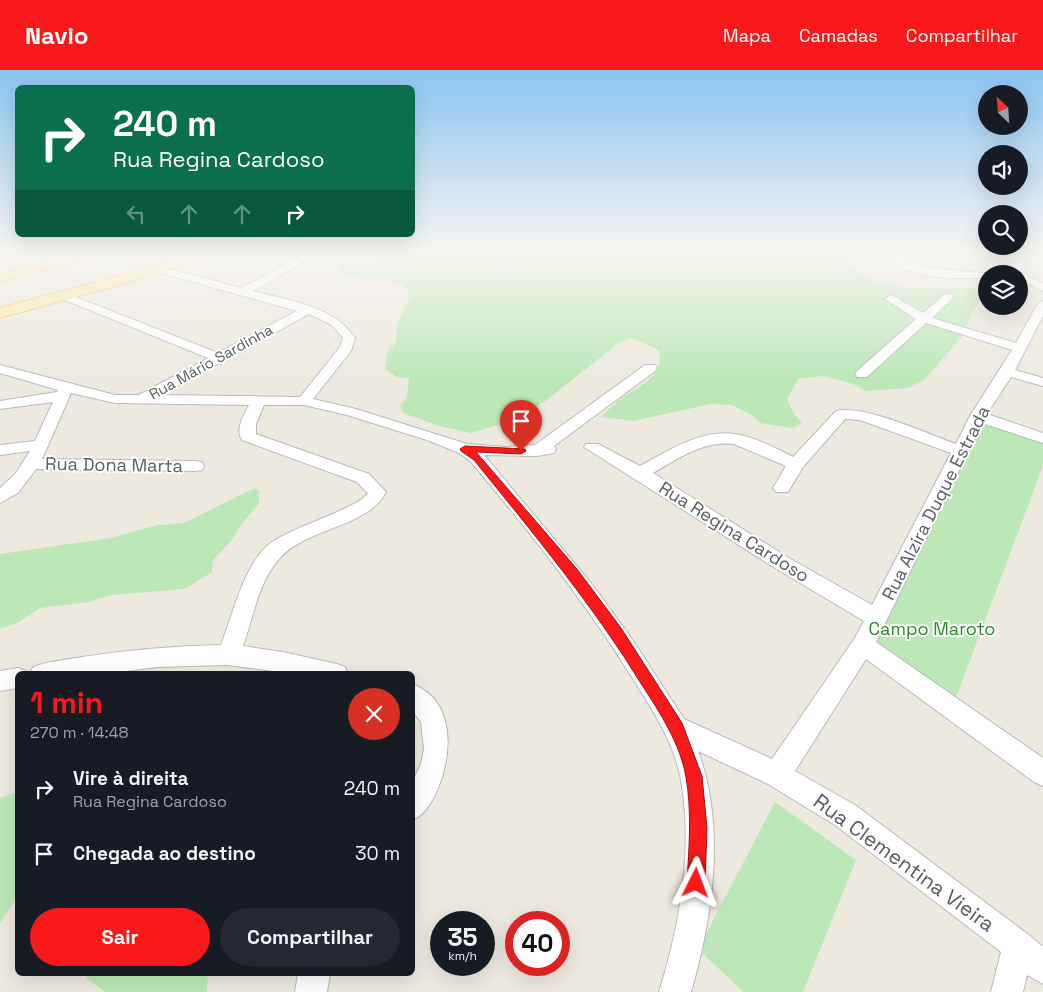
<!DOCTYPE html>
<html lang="pt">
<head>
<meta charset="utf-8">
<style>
  :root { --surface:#171b24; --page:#242831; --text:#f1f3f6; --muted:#9ea1a6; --accent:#f9191b }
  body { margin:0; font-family:"Space Grotesk",sans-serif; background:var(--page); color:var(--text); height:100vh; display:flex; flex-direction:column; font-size:19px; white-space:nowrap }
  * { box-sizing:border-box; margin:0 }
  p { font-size:16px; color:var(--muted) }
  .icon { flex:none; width:28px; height:28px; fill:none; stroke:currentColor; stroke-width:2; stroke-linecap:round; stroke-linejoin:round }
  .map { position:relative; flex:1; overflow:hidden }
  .panel { position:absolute; left:15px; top:601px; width:400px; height:305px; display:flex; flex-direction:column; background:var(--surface); border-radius:8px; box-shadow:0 5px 20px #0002 }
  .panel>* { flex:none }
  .guide { position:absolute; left:15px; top:15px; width:400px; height:152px; border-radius:8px; box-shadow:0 5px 20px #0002; background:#0b6e4f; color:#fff; overflow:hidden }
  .needle { width:32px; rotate:335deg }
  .fabs { position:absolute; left:978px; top:15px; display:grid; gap:10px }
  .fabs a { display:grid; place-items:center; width:50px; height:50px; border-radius:50%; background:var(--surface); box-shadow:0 5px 20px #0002; font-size:25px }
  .speed { position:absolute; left:430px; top:841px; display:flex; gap:10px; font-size:25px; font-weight:700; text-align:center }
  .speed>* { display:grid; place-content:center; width:65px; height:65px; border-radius:50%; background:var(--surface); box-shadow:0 5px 20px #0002; line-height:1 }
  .speed small { font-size:12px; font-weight:400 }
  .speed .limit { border:8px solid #d22; background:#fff; color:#111 }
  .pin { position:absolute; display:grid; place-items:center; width:42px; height:42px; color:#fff; margin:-51px -21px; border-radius:50% 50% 50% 0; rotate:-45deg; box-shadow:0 0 5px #0007 }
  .pin .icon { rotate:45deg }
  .me { position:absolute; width:55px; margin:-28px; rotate:3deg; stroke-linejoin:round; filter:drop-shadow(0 0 4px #0008) }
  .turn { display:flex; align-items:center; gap:18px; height:105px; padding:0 15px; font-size:22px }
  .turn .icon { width:65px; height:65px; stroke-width:2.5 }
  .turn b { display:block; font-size:35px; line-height:42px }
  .lanes { display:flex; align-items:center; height:48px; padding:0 15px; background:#0003; justify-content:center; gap:25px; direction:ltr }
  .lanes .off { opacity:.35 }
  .round { display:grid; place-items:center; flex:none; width:52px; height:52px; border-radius:26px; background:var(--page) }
  .head { display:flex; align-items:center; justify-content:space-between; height:85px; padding:0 15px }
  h1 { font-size:30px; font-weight:600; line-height:38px; color:var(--accent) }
  .cta { display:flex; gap:10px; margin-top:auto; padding:10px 15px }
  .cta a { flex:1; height:58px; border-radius:30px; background:var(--accent); color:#fff; font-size:20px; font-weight:600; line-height:58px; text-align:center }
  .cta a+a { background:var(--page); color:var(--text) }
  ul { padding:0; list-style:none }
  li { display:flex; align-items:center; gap:15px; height:65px; padding:0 15px }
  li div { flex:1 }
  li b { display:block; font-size:19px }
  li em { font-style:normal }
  header { display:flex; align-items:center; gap:30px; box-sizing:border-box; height:70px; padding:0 25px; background:var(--accent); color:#fff }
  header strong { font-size:24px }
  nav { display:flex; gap:28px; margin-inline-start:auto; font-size:18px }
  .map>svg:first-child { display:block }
</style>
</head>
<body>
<header>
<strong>Navio</strong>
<nav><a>Mapa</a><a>Camadas</a><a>Compartilhar</a></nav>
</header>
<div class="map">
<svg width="1043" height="922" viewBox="0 0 1043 922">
  <rect width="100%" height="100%" fill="#ede9df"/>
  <!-- green -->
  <g fill="#bce8b8">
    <path d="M401,181h437c37,52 96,32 148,39l-6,6 -19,42 -36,41 -17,9 -41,3 -14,-7 -30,-8 -25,3 -11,20 7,15 8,9 -11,5 -31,-5 -10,-9 -18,-9 -21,-1 -78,17 -33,-4c6,-5 12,-11 18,-16 19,-15 47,-22 41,-51l-27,-12 -12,4 -76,60 -30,18 -43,13 -32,-7 -36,-13 -3,-8 7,-7 2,-20 -12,-1 -12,-8 2,-16 9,-11 1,-18 12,-24v-7l-6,-9 -63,-10 -2,-7 6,-4 35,-1z"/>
    <path d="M982,350l61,19v27l-89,237 -83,-57z"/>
    <path d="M255,418l4,4v11l-19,23 -8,14 -19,20 -1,12 -27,17 -74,6 -22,7 -49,6 -23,15 -17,6v-75l111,-16 47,-13 26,-2z"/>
    <path d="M17,722v105l-17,26v-125z"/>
    <path d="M775,732l81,58 -53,132h-60l-45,-43z"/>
    <path d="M87,904h121l-1,18h-102l-18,-13z"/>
  </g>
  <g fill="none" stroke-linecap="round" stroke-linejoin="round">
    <!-- minor casing -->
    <g stroke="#b5b9be" stroke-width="2">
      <g id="minor">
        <path d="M54,181h25l14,4c-7,6 -32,2 -39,-4z"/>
        <path d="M311,181h12l-70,40c36,10 80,14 102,47l-4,13 -38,48 43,10 111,35 39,3 29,-2 110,-80h10l2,3 -2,3 -101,75 2,3 -2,4 -17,3 -53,-1 107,128 39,53 54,83 88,40 83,-121 9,-17 -89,-53 -191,-121 2,-3h12l42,22c28,-15 61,-37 95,-32 20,3 40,14 58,23l43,-46c27,-7 92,23 120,33l14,-28 42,-66 -86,-27 -59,54h-10l-2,-3 2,-3 59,-52 -31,-20 6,-4 4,2 28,16 22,-19h8v4l-21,20 84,25 21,-38 6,-4v15l-28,54 28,8v8l-32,-9 -24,37 56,19v10l-61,-20 -106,219 167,116v28l-9,-4 -168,-123 -71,112 60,34 174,130 14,12v37l-16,-9 -4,17h-32l10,-40 -166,-127 -67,-41 -70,-33c28,75 15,166 -7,241h-32c21,-67 35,-146 21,-217 -8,-37 -30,-69 -50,-101 -47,-75 -102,-144 -159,-212l-12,-9 -32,-13 -80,-25 -43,-10h-40l-8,19v10l113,40 17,18c-17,35 -80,36 -106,66 -21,22 -27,60 -37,88l40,6 54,12 8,3 3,7h-53l-68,-9 -70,2 -54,7h-73l3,-7c16,-6 33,-7 49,-10 46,-7 93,-11 139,-12 12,-30 22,-77 46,-99 20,-18 93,-38 101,-53l-11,-11 -115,-42c-7,-11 2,-25 7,-35l-134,-2 -44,-10 -29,66 154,2 6,1 2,4 -2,4 -6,1 -160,-2 -18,24 -18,10v-15l16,-15 14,-22 -30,4v-10l35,-4 18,-39 -53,7v-8l57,-9 1,-2 -58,-17v-8l115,30h24l69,-37 -148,-60v-4h8l150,59 79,-42 -143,-40v-4l4,-1 83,22zM309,244l23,11 11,13 -3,9 -40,50 -140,-2zM845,349l15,1 91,33 -79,152 -83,-47 -136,-85c24,-14 51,-33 81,-29l52,22 -13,22 3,4h12l15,-25z"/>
        <path d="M881,181h11l20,13 13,-13h10l-14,16 70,7h-5v4c-35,0 -81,3 -105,-27z"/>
        <path d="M1022,181h10l-13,21 24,11v8l-24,-12v-5l-11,-1z"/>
        <path d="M18,598l8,3 2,3h-10v14l-18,3v-20z"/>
        <path d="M412,614c46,17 40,76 23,111 -6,11 -11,20 -23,25v-37l9,-19 3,-15 -3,-27 -9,-12z"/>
        <path d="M298,904h32l-3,18h-32z"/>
      </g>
    </g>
    <!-- major casing -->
    <g stroke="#febb46" stroke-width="2">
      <g id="major">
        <path d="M88,181h20l-1,3 -107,28v-8z"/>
        <path d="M199,181h18l-1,3 -65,22 -151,42v-10l141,-38z"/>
      </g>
    </g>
    <!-- minor -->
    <use href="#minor" fill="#fff" fill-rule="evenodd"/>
    <!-- major -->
    <use href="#major" fill="#ffe8a2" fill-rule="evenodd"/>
  </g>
  <!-- sky -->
  <linearGradient id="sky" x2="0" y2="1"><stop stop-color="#8ac4f1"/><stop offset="0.58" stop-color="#f7f5f1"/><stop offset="1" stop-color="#f7f5f1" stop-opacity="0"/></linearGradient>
  <rect width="1043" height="310" fill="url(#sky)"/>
  <!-- route -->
  <path fill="#f9191b" stroke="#a21012" d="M465,376l60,3 1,2 -5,3 -45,-2 101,117 44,59 61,95 20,53 5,52 -2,55 -3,6 -6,3 -7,-3 -2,-6c2,-35 5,-71 -1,-106 -6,-34 -26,-64 -44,-92 -49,-80 -109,-152 -168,-225l-13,-9 -1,-2z"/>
  <g text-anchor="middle" stroke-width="4" stroke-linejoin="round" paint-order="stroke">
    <!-- far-street labels -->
    <g font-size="15" fill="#585d62" stroke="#fff">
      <text transform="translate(211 292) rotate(-29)" y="5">Rua Mário Sardinha</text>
    </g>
    <!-- street labels -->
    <g font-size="18" fill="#585d62" stroke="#fff">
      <text transform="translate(114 395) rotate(1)" y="6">Rua Dona Marta</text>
      <text transform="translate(936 433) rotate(-63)" y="6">Rua Alzira Duque Estrada</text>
      <text transform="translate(734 462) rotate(32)" y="6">Rua Regina Cardoso</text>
    </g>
    <!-- park labels -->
    <g font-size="18" fill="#2f852c" stroke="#fff">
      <text x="932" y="565">Campo Maroto</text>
    </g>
    <!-- near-street labels -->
    <g font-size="21" fill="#585d62" stroke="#fff">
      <text transform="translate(904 793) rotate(36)" y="7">Rua Clementina Vieira</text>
    </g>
  </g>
</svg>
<div class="fabs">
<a><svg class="needle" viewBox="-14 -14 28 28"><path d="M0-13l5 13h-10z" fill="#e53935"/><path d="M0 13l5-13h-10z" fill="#9ea1a6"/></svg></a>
<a><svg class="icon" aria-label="sound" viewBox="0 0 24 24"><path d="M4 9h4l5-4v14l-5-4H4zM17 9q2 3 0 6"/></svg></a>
<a><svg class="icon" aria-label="search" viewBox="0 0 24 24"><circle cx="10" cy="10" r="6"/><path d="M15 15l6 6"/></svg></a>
<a><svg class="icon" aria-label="layers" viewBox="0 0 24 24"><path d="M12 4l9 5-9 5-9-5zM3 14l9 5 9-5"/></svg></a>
</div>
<div class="speed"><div>35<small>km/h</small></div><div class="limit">40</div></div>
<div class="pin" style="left:521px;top:381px;background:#d93025"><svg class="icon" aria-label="arrive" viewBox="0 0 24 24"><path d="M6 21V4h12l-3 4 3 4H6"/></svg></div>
<svg class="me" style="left:696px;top:813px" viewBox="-20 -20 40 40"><path d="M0-17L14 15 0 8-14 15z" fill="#f9191b" stroke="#fff" stroke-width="4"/></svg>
<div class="guide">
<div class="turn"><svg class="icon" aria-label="right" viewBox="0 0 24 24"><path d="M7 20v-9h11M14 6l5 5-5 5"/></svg><div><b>240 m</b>Rua Regina Cardoso</div></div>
<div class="lanes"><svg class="icon off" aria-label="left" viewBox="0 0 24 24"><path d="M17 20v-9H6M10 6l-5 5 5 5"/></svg><svg class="icon off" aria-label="ahead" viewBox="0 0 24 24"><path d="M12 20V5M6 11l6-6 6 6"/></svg><svg class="icon off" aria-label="ahead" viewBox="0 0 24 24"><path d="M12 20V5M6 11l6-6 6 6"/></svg><svg class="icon" aria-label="right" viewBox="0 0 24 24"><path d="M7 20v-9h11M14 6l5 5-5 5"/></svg></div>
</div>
<section class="panel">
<div class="head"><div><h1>1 min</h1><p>270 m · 14:48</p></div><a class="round" style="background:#d93025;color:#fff"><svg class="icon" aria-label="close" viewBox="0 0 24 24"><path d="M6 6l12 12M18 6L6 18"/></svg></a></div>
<ul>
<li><svg class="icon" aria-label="right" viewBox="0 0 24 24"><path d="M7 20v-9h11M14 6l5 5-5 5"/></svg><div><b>Vire à direita</b><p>Rua Regina Cardoso</p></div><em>240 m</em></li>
<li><svg class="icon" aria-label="arrive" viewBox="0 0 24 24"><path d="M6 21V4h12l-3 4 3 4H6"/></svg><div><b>Chegada ao destino</b></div><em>30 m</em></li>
</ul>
<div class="cta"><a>Sair</a><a>Compartilhar</a></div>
</section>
</div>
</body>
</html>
